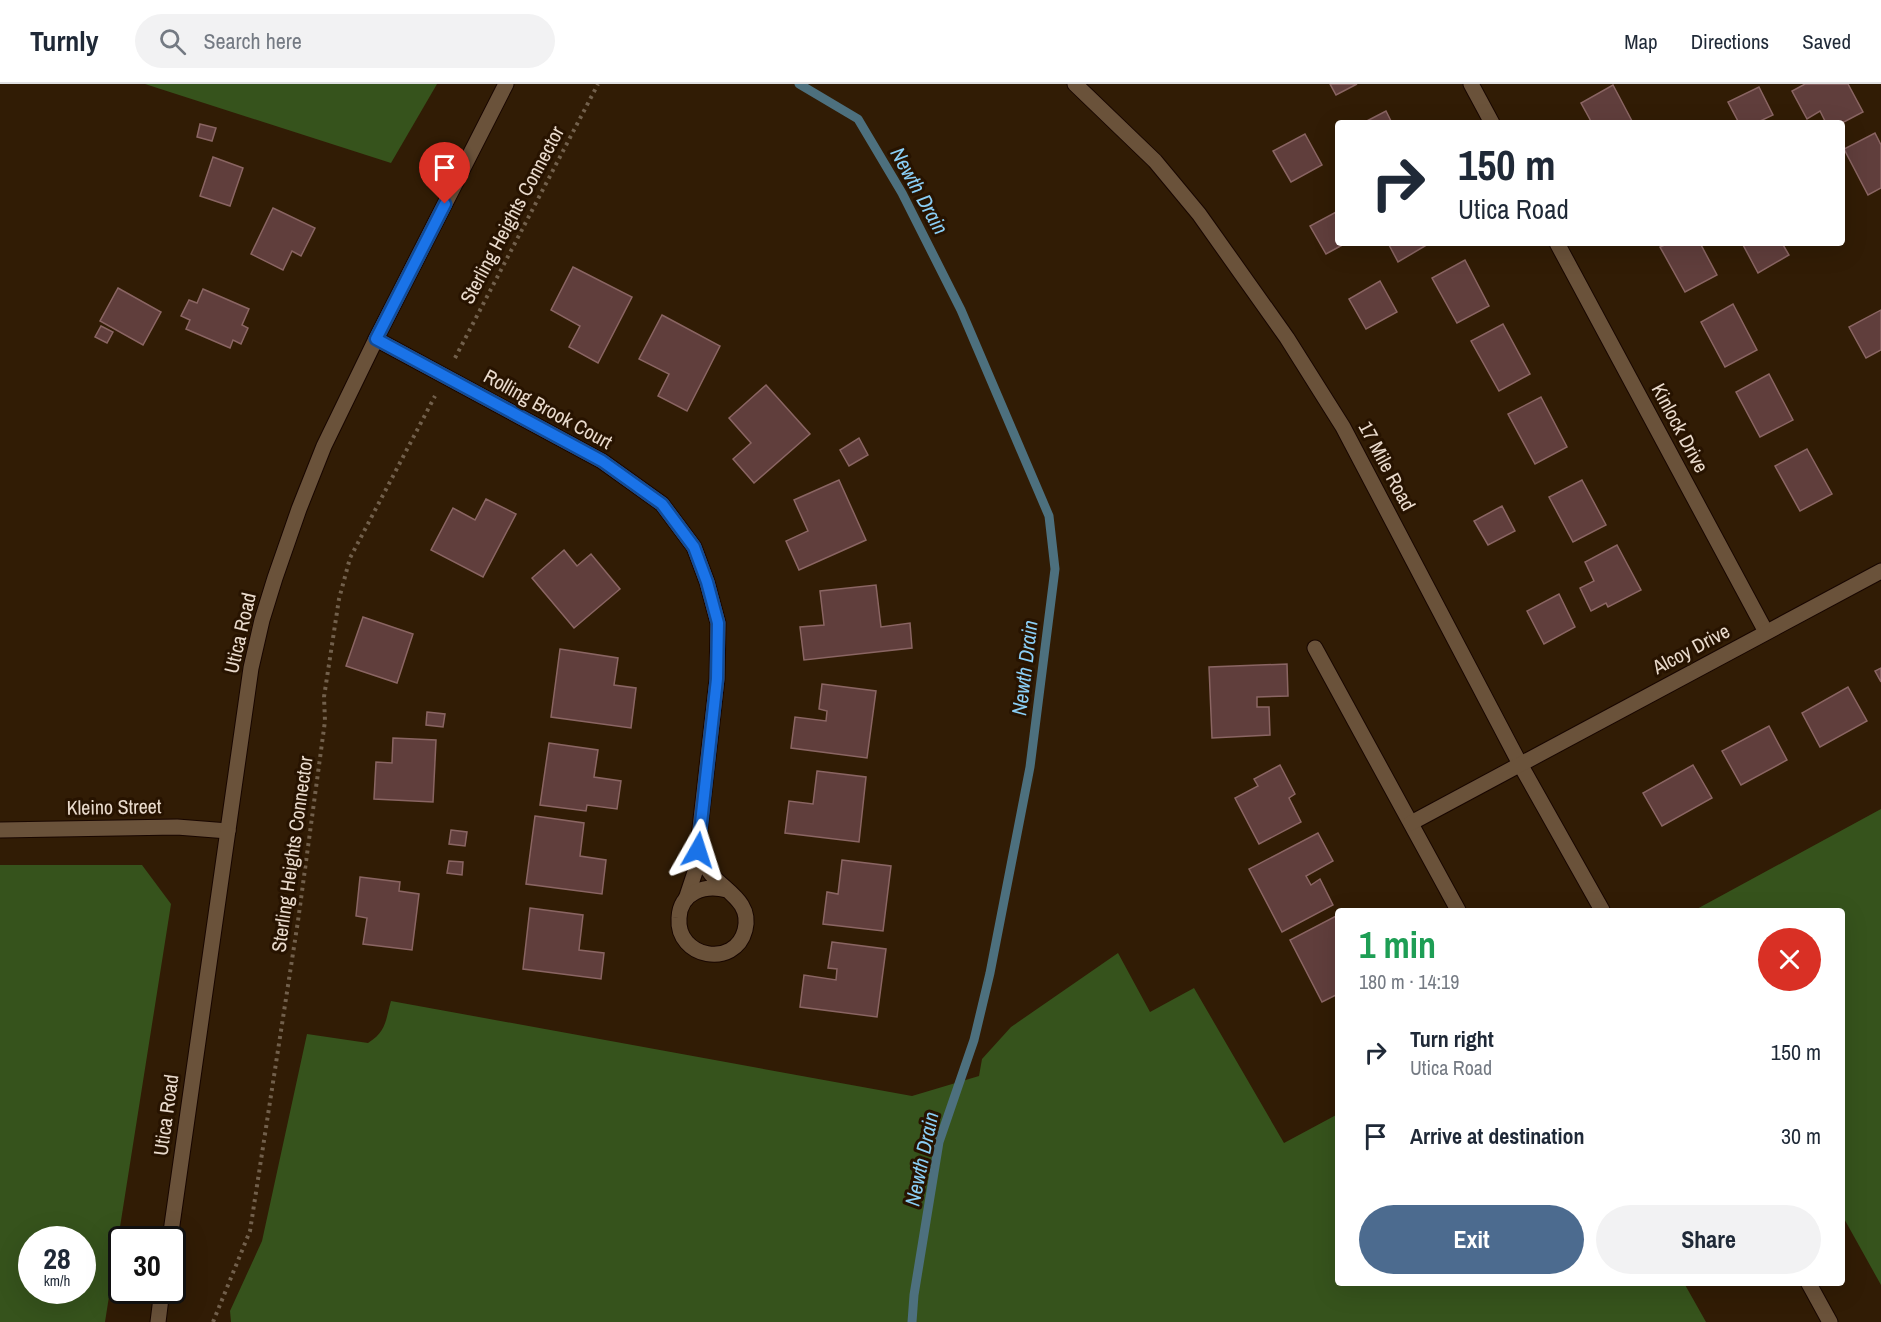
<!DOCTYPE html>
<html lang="en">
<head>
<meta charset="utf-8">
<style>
  :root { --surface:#fff; --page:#f2f2f3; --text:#1f2937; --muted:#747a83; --line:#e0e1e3; --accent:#4c6b8f }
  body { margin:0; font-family:"Archivo Narrow",sans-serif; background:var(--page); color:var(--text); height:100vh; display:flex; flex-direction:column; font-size:22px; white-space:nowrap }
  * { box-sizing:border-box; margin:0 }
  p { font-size:20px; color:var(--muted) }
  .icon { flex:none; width:33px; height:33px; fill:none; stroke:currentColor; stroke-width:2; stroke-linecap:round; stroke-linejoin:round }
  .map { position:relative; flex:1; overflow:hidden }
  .sheet { position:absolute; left:1335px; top:824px; width:510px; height:378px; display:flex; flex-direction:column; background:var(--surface); border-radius:6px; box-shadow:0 6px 24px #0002 }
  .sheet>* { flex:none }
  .top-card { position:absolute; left:1335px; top:36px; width:510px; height:126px; border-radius:6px; box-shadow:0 6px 24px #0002; background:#fff; color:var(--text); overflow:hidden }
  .speed { position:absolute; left:18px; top:1142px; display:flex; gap:12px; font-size:30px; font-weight:700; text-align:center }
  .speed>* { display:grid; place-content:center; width:78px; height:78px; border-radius:50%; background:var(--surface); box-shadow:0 6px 24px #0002; line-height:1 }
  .speed small { font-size:15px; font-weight:400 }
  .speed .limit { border:3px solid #111; border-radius:9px; background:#fff; color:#111 }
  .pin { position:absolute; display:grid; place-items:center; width:51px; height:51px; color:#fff; margin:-62px -26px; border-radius:50% 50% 50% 0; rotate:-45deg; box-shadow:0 0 6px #0007 }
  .pin .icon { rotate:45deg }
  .me { position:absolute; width:66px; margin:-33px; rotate:6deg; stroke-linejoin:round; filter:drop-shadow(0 0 4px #0008) }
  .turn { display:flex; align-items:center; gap:21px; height:126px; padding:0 24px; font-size:27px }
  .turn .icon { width:78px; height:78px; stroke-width:2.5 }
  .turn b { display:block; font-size:42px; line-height:51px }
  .round { display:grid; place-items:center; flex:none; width:63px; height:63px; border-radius:32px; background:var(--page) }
  .headline { display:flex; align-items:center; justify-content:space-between; height:102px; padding:0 24px }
  h1 { font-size:36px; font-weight:700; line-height:45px; color:#1e9e55 }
  .action { display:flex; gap:12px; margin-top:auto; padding:12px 24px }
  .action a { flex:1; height:69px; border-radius:36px; background:var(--accent); color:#fff; font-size:24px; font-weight:700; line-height:69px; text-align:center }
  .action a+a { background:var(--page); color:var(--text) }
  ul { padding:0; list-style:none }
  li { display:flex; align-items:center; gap:18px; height:84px; padding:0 24px }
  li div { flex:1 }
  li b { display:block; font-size:22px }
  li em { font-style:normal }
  header { display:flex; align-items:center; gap:36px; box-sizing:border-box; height:84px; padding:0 30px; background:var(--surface); border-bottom:2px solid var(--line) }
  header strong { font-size:28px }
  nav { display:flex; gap:33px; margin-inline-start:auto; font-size:21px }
  .search { width:420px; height:54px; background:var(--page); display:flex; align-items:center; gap:15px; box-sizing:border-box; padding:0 21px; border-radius:33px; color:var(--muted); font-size:22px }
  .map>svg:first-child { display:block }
</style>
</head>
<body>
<header>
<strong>Turnly</strong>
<div class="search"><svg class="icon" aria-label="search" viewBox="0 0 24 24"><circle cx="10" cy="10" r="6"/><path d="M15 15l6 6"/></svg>Search here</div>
<nav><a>Map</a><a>Directions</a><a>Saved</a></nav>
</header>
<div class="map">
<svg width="1881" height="1238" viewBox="0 0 1881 1238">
  <rect width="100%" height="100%" fill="#311c05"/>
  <!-- green -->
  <g fill="#36531c" fill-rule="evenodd">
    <path d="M145,0h292l-46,79z"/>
    <path d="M1881,725v476l-39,-70v-305h-147z"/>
    <path d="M0,781h142l29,39 -66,418h-105zM32,1155h50v51h-50z"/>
    <path d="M1118,869l32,59 44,-24 90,155 54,-29v168l346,1 22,39h-1475l-1,-11 32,-70 45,-207 61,9c19,-12 17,-22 23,-42l521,95 67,-20 3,-17 29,-32z"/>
  </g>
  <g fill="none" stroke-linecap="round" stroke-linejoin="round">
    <!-- stream -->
    <path stroke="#4d707e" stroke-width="9" d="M799,0l59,35 44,74 59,117 88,206 6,53 -25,198 -40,206 -16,67 -35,102 -25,153 -2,27"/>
  </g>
  <!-- building -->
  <g fill="#603e3c" stroke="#8a6563" stroke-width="1.5">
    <path d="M1330,0h27l-21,11z"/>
    <path d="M1805,0h43l15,28 -21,11h-16l-6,-12 -13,8 -15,-28z"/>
    <path d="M1613,1l20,38h-41l-11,-20z"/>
    <path d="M1759,3l14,28 -17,8h-17l-11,-21z"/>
    <path d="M1386,27l6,12h-29z"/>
    <path d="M200,40l16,4 -4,13 -15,-4z"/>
    <path d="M1875,49l6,12v43l-13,7 -24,-46z"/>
    <path d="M1305,50l17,31 -31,17 -18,-31z"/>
    <path d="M213,73l30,11 -13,38 -30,-10z"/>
    <path d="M273,124l42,20 -14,28 -9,-5 -9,19 -32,-16z"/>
    <path d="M1338,127v32h8l-20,11 -16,-28z"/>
    <path d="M1388,159h42l-32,19z"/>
    <path d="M1669,159h31l17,32 -32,17 -25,-45z"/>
    <path d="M1742,159h40l7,12 -31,18z"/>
    <path d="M1465,176l24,46 -32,17 -25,-45z"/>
    <path d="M573,183l59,30 -34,66 -29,-16 11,-21 -29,-16z"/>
    <path d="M1380,197l17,31 -31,17 -17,-30z"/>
    <path d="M118,204l43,24 -18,33 -43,-24z"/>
    <path d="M203,205l46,20 -7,16 6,3 -7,16 -8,-4 -3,8 -44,-19 4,-9 -9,-4 8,-16 8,3z"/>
    <path d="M1733,220l24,46 -32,17 -24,-45z"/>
    <path d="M1881,226v40l-15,8 -17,-31z"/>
    <path d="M662,231l58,31 -33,65 -29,-15 11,-22 -30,-15z"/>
    <path d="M1503,240l27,50 -31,17 -28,-50z"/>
    <path d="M101,242l12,6 -6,11 -12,-6z"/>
    <path d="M1769,290l24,46 -33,17 -24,-45z"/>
    <path d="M766,301l44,49 -56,49 -21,-24 18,-16 -22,-25z"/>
    <path d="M1541,313l26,50 -32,17 -27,-50z"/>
    <path d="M859,354l9,17 -19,11 -9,-16z"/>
    <path d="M1807,365l25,45 -32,17 -25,-45z"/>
    <path d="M839,396l27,60 -67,30 -13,-29 22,-10 -14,-31z"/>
    <path d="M1582,396l24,45 -33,17 -24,-45z"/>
    <path d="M486,415l30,15 -33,63 -52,-27 22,-42 22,12z"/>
    <path d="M1502,422l13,25 -27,14 -14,-24z"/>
    <path d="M1617,461l24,45 -33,17 -2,-4 -15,8 -11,-23 14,-7 -9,-19z"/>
    <path d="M564,466l13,16 14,-12 29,35 -46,39 -42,-50z"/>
    <path d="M876,501l5,42 29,-4 2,25 -108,12 -4,-33 24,-2 -4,-34z"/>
    <path d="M1559,510l16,33 -31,17 -17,-33z"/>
    <path d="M363,533l50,17 -16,49 -51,-17z"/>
    <path d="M560,565l58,9 -4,27 22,3 -5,40 -80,-11z"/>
    <path d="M1287,580l1,32 -31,1v10h12l1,28 -58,3 -3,-71z"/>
    <path d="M1881,584v14l-6,-11z"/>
    <path d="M822,600l54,7 -9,67 -76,-10 4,-31 31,4 1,-10 -8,-2z"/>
    <path d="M1848,603l19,34 -47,26 -18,-34z"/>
    <path d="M427,628l18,2 -2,13 -17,-2z"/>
    <path d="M1769,642l18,34 -46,25 -19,-34z"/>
    <path d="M393,654l43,2 -3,62 -59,-3 2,-37 16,1z"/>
    <path d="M549,659l49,7 -4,27 27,4 -4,28 -30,-4 -1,6 -46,-6z"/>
    <path d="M1280,681l15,29 -6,4 12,24 -42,22 -24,-46 23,-12 -4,-7z"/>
    <path d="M1693,681l19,33 -50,28 -19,-33z"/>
    <path d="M817,687l49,6 -7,65 -74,-9 4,-32 24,3z"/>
    <path d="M535,732l49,7 -4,33 26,4 -4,34 -76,-10z"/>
    <path d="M451,746l16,2 -2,14 -16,-2z"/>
    <path d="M1318,749l15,28 -27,15 5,9 9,-6 13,26 -51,27 -33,-63z"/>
    <path d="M842,776l49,6 -8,65 -60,-7 4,-32 11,2z"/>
    <path d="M449,777l14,1 -1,13 -15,-2z"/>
    <path d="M360,793l40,5 -1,9 20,3 -7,56 -49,-6 4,-26 -11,-2z"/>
    <path d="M530,824l53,7 -4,35 25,3 -3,26 -78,-10z"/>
    <path d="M1338,831v79l-16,8 -32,-62z"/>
    <path d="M832,858l54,7 -9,68 -77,-10 4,-32 32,5 1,-11 -9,-1z"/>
  </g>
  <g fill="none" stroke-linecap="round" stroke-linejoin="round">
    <!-- minor casing -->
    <g stroke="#180600" stroke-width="17">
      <g id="minor">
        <path d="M1075,0l80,77 44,53 88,124 56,89 177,337 82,146"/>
        <path d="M1471,0l21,39"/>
        <path d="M1557,159l209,389"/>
        <path d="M376,255l226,122 60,43 32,43 13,35 11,41 -1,56 -22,193 -9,27"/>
        <path d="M1315,564l143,262"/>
        <path d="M1411,739l470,-252"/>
        <path d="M0,746l177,-3 51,4"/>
        <path d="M698,766c4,8 8,17 13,24 15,18 41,28 34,56 -10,39 -69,28 -66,-12 1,-26 26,-34 48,-28"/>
        <path d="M170,1155l81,-571 11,-48 13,-42 24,-69 25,-63 52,-107 130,-255"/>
        <path d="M1808,1198l22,40"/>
        <path d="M158,1238l4,-32"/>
      </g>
    </g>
    <!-- path -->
    <g stroke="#72604c" stroke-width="4" stroke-dasharray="3 4.5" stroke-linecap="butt">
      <path d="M455,274l143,-274"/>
      <path d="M213,1238l37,-91 48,-310 27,-200 -1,-24 15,-98 11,-41 85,-162"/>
    </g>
    <!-- minor -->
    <use href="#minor" stroke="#6a523a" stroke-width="15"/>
  </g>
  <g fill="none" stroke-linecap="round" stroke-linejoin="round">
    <!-- route casing -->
    <g stroke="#114b97" stroke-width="15">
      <path id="route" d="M445,120l-69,135 226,122 60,43 32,43 13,35 11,41 -1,56 -19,171"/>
    </g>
    <!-- route -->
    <use href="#route" stroke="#1a73e8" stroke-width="10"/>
  </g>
  <g text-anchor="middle" stroke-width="6" stroke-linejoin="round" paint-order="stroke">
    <!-- street labels -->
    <g font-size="20" fill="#eadbcd" stroke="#271300">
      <text transform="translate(512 131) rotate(-62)" y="7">Sterling Heights Connector</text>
      <text transform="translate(548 325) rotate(29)" y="7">Rolling Brook Court</text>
      <text transform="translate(1680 344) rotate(62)" y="7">Kinlock Drive</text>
      <text transform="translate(1387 382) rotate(62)" y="7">17 Mile Road</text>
      <text transform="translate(240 549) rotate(-77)" y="7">Utica Road</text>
      <text transform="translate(1691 565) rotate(-28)" y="7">Alcoy Drive</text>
      <text transform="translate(114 723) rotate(-1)" y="7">Kleino Street</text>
      <text transform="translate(292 770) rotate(-82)" y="7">Sterling Heights Connector</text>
      <text transform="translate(166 1031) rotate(-82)" y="7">Utica Road</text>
    </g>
    <!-- water labels -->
    <g font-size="21" font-style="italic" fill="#8bcff6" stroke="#271300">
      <text transform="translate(919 107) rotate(61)" y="7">Newth Drain</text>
      <text transform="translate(1025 584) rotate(-83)" y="7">Newth Drain</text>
      <text transform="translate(922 1075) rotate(-78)" y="7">Newth Drain</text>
    </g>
  </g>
</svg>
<div class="speed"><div>28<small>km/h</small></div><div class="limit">30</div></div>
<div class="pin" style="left:445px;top:120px;background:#d93025"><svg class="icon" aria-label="arrive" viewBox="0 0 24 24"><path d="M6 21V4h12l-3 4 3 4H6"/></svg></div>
<svg class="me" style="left:698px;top:766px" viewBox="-20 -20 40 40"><path d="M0-17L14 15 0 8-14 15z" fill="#1a73e8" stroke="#fff" stroke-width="4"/></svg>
<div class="top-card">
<div class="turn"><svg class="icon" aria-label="right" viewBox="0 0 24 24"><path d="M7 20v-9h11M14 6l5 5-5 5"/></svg><div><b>150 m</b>Utica Road</div></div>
</div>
<section class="sheet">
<div class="headline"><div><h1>1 min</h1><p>180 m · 14:19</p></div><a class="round" style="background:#d93025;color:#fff"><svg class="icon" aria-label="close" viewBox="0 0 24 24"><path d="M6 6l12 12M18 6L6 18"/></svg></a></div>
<ul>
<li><svg class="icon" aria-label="right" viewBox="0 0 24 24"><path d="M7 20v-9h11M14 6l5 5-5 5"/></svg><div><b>Turn right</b><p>Utica Road</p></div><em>150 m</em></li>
<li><svg class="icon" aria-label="arrive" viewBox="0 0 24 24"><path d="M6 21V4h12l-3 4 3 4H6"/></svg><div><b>Arrive at destination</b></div><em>30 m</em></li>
</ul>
<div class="action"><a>Exit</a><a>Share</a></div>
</section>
</div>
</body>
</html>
